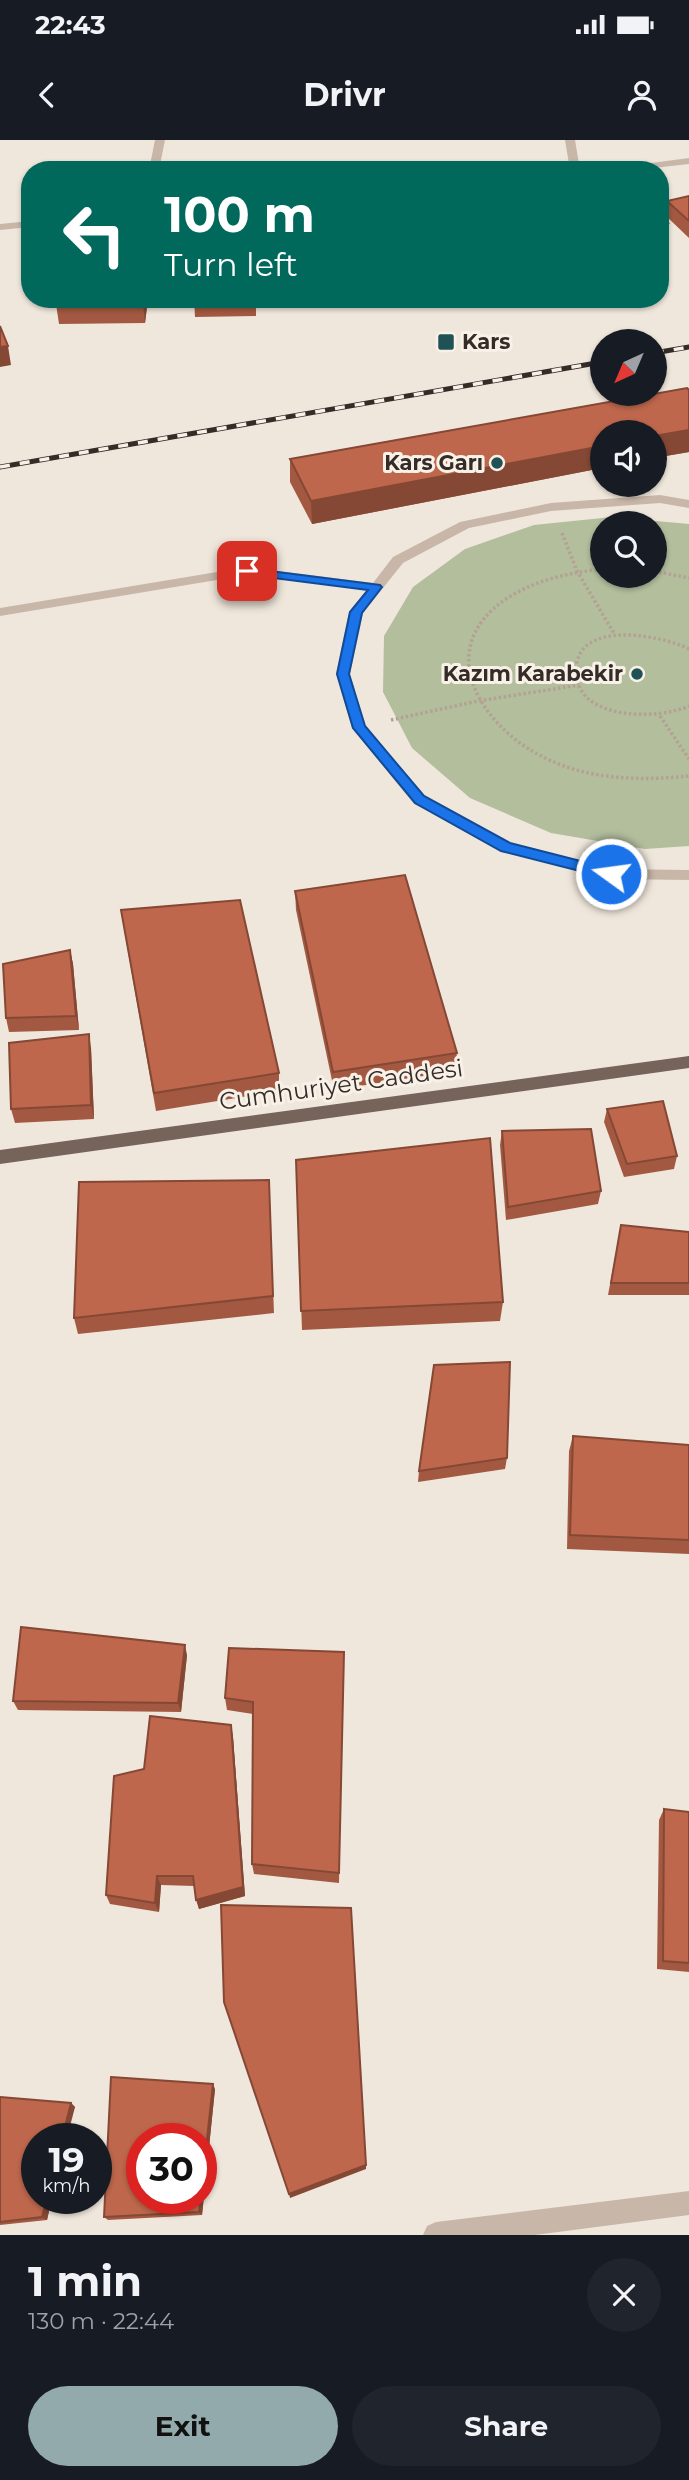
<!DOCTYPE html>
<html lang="en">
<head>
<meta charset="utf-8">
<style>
  :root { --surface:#171b24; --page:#20242c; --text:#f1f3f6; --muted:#9ea1a6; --accent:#93aaad }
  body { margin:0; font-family:Montserrat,sans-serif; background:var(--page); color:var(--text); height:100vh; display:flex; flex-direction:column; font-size:26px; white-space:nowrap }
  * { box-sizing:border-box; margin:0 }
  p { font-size:23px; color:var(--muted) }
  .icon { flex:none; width:38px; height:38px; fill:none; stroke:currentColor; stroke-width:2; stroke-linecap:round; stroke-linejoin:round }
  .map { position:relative; height:2095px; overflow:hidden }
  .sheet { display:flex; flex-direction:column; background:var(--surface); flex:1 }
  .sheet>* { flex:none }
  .top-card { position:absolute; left:21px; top:21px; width:648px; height:147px; border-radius:28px; box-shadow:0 2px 5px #0004; background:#00695c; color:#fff; overflow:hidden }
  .needle { width:46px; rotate:224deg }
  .buttons { position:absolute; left:590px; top:189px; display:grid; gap:14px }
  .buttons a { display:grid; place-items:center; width:77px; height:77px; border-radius:50%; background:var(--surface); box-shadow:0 2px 5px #0004; font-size:35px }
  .speed { position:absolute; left:21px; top:1983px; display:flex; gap:14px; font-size:35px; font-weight:700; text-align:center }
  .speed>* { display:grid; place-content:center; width:91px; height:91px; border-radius:50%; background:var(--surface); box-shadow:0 2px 5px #0004; line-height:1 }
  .speed small { font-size:18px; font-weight:400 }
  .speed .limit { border:10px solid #d22; background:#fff; color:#111 }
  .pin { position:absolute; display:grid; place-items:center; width:60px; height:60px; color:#fff; margin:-30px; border-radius:14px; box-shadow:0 4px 10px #0006 }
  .me { position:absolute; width:77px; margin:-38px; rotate:284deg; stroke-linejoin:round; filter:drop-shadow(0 0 5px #0008) }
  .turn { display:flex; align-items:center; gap:24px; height:147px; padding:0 28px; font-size:32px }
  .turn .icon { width:91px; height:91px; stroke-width:2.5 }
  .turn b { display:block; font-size:49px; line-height:60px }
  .round { display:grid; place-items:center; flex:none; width:74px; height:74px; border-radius:37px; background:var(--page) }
  .overview { display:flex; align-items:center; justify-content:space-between; height:119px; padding:0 28px }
  h1 { font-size:42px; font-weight:700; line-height:52px }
  .primary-button { display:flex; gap:14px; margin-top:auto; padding:14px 28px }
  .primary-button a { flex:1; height:80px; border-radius:42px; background:var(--accent); color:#111; font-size:28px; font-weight:700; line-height:80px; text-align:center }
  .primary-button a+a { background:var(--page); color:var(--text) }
  .status { display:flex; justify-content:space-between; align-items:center; height:49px; padding:0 35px; background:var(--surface); direction:ltr }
  .status svg { height:19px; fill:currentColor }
  header { display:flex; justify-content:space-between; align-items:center; height:91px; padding:0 28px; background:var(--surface); font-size:32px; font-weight:700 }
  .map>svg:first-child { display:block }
</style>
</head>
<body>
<div class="status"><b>22:43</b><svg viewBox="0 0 49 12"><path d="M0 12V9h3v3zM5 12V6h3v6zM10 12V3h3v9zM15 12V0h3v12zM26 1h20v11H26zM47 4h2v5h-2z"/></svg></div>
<header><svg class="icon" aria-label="back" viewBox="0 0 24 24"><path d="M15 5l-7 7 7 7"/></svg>Drivr<svg class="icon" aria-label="person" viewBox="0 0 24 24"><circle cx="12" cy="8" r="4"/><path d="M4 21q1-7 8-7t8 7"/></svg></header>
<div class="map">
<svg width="689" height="2095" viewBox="0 0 689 2095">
  <rect width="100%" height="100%" fill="#f0e7dc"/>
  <!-- green -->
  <path fill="#b3be9d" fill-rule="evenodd" d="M612,377l77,7v322l-44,3 -94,-16 -81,-35 -58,-50 -29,-56 1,-56 29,-49 52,-38 69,-24zM602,383h52v53h-52z"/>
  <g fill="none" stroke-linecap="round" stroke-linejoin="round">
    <!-- path -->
    <g stroke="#b3a193" stroke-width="3.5" stroke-dasharray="2.5 2.5" stroke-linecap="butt">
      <path d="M562,393l15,38 38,64"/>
      <path d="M602,429c-34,4 -67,11 -96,30 -74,50 -25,127 37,158 45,23 97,24 146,19"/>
      <path d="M654,431l35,7"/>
      <path d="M689,509c-28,-14 -114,-31 -113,23 1,49 82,48 113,34"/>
      <path d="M660,576l29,43"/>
      <path d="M391,580l87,-19 101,-16"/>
    </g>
    <!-- street -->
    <g fill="#c8b7a9" fill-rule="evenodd">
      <path d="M155,0h10l-6,30h-10z"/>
      <path d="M565,0h10l5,30h-10z"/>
      <path d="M689,18v6l-54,6h-37z"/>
      <path d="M30,81v6l-30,3v-6z"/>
      <path d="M660,355l29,5v8l-29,-5 -109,8 -82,17 -66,35 -40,50 -13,61 16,53 58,69 87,47 100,26 78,1v10l-78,-1 -105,-27 -92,-48 -62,-76 -16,-54 13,-62 18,-22 -120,-15 -247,41v-8l247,-41 126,16 20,-26 67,-35 91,-19z"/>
      <path d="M689,2051v24l-154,20h-112l4,-9 9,-4z"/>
    </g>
    <!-- primary -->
    <path fill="#76635a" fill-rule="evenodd" d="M689,916v12l-689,96v-14z"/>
    <!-- rail casing -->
    <g stroke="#352c28" stroke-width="5">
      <g id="rail">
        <path d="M654,213l35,-6"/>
        <path d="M0,327l602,-105"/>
      </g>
    </g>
    <!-- rail -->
    <use href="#rail" stroke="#f8f1e8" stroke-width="3.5" stroke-dasharray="10" stroke-linecap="butt"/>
  </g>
  <!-- wall -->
  <g fill="#a35941">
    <path d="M689,56v42l-24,-23 2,-14z"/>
    <path d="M57,159h91l-3,24 -86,1 -3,-20z"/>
    <path d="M194,159h62v17l-61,1z"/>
    <path d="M687,248l2,2v62l-35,6v-26h-52v36l-290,56 -22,-42v-23z"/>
    <path d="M295,751l162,162 -2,18 -121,19 -38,-180z"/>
    <path d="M124,789l155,144v18l-123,20z"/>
    <path d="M70,810l3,14 6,66 -70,2 -3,-14z"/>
    <path d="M91,908l3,71 -79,4 -4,-14z"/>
    <path d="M607,969l70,47 -3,13 -50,8 -20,-55z"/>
    <path d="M502,991l99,60 -3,13 -92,16 -6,-75z"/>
    <path d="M296,1020l207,142 -3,19 -198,9z"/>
    <path d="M269,1040l5,133 -196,21 -4,-16z"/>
    <path d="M621,1085l68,7v63h-81z"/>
    <path d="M573,1296l116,9v109l-122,-5 2,-98z"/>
    <path d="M507,1318l-2,11 -87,13 1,-11z"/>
    <path d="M344,1512l-5,231 -85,-9 -2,-10 1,-150 -26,-4 -2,-12z"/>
    <path d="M187,1515l-6,57 -163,-2 -5,-9z"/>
    <path d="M231,1585l2,12 12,159 -46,13 -5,-23 -33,-1 -2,27 -49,-8 -4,-9 38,-126z"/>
    <path d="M664,1669l25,3v160l-32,-3 2,-149z"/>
    <path d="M215,1949l-13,126 -94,5 -4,-3z"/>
    <path d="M0,1957l71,6 4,4 -38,91h15l-5,22 -47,5z"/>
  </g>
  <!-- shaded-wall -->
  <g fill="#854835">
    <path d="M668,83l-2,14 -6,1v-14z"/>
    <path d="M144,159h4l-3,24 -2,-19z"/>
    <path d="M8,206l3,19 -11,2v-20z"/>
    <path d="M689,290v22l-35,6v-22z"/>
    <path d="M602,306v22l-290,56 -1,-23z"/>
    <path d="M70,810l3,14 6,66 -3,-14z"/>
    <path d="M89,894l2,14 3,71 -3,-14z"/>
    <path d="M185,1505l2,10 -6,57 -3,-9z"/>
    <path d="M231,1585l2,12 12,159 -46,13 -3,-9z"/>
    <path d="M157,1736l4,9 -2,27 -4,-9z"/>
    <path d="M213,1944l2,5 -13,126 -3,-3z"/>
    <path d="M71,1963l4,4 -8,31h-5z"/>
    <path d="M366,2025v4l-76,29 -1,-4z"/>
    <path d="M47,2058h5l-5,22 -5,-3z"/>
  </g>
  <!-- building -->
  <g fill="#be674c" stroke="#854835" stroke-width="2">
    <path d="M689,56v25l-22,-20z"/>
    <path d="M660,74l8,9 -8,1z"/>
    <path d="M57,159h87l-1,5h-87z"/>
    <path d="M194,159h61v2l-61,1z"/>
    <path d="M0,186l8,20 -8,1z"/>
    <path d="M687,248l2,2v40l-35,6v-4h-52v14l-291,55 -21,-42z"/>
    <path d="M405,735l52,178 -124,19 -38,-181z"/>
    <path d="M240,760l39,173 -125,20 -33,-183z"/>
    <path d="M70,810l6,66 -70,2 -3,-54z"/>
    <path d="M89,894l2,71 -80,4 -2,-66z"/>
    <path d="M663,961l14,55 -50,8 -20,-55z"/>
    <path d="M591,989l10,62 -93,16 -6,-76z"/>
    <path d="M490,998l13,164 -202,9 -5,-151z"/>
    <path d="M269,1040l4,116 -199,22 5,-136z"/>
    <path d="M621,1085l68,7v51h-78z"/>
    <path d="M510,1222l-3,96 -88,13 15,-106z"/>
    <path d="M573,1296l116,9v95l-119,-5z"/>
    <path d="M21,1487l164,18 -7,58 -165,-2z"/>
    <path d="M229,1508l115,4 -5,221 -87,-9 1,-162 -28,-4z"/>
    <path d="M150,1576l81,9 12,162 -47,13 -3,-24h-36l-2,27 -49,-8 8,-119 30,-7z"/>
    <path d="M664,1669l25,3v151l-26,-2z"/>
    <path d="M221,1765l130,3 15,257 -77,29 -65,-192z"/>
    <path d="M111,1937l102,7 -12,110v-56h-59v60h59l-2,14 -95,5z"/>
    <path d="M0,1957l71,6 -9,35h-25v60h10l-5,19 -42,5z"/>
  </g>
  <!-- route -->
  <path fill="#1a73e8" stroke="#114b97" stroke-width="2" d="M247,428l133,17 2,2 -20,26 -13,61 16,52 59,70 86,47 106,27v7l-5,2 -110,-28 -86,-48 -62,-75 -16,-54 13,-62 18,-22 -126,-16v-5z"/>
  <!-- markers -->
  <g fill="#205154" stroke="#f8f1e8" stroke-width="2.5">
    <rect x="437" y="193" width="18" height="18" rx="3.5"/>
    <circle cx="497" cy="323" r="7"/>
    <circle cx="637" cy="534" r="7"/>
  </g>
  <g text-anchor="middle" stroke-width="6" stroke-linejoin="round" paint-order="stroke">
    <!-- far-poi labels -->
    <g font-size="21" font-weight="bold" fill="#352c28" stroke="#f8f1e8" text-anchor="end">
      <text x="462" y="209" text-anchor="start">Kars</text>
      <text x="483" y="330">Kars Garı</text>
      <text x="623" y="541">Kazım Karabekir</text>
    </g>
    <!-- street labels -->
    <g font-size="24" fill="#352c28" stroke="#f8f1e8">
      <text transform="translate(341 945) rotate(-8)" y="8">Cumhuriyet Caddesi</text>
    </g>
  </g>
</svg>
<div class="buttons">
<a><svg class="needle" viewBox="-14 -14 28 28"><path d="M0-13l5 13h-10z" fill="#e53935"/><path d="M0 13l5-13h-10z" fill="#9ea1a6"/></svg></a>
<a><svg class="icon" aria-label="sound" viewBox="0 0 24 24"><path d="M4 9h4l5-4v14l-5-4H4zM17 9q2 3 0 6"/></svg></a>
<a><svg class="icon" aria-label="search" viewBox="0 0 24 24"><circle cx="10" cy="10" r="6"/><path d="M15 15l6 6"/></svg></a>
</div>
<div class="speed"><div>19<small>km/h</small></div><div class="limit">30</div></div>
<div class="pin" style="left:247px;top:431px;background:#d93025"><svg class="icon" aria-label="arrive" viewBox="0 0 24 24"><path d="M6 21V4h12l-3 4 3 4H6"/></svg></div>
<svg class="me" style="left:611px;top:734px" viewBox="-20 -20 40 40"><circle r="17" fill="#1a73e8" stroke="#fff" stroke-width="3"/><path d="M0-11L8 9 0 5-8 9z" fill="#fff"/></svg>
<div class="top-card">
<div class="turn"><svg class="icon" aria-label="left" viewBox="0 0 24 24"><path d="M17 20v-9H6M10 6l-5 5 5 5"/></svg><div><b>100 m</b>Turn left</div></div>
</div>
</div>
<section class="sheet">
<div class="overview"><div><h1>1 min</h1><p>130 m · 22:44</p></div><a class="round"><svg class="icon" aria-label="close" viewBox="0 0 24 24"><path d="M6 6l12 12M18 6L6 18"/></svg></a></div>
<div class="primary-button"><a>Exit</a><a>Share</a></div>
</section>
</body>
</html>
